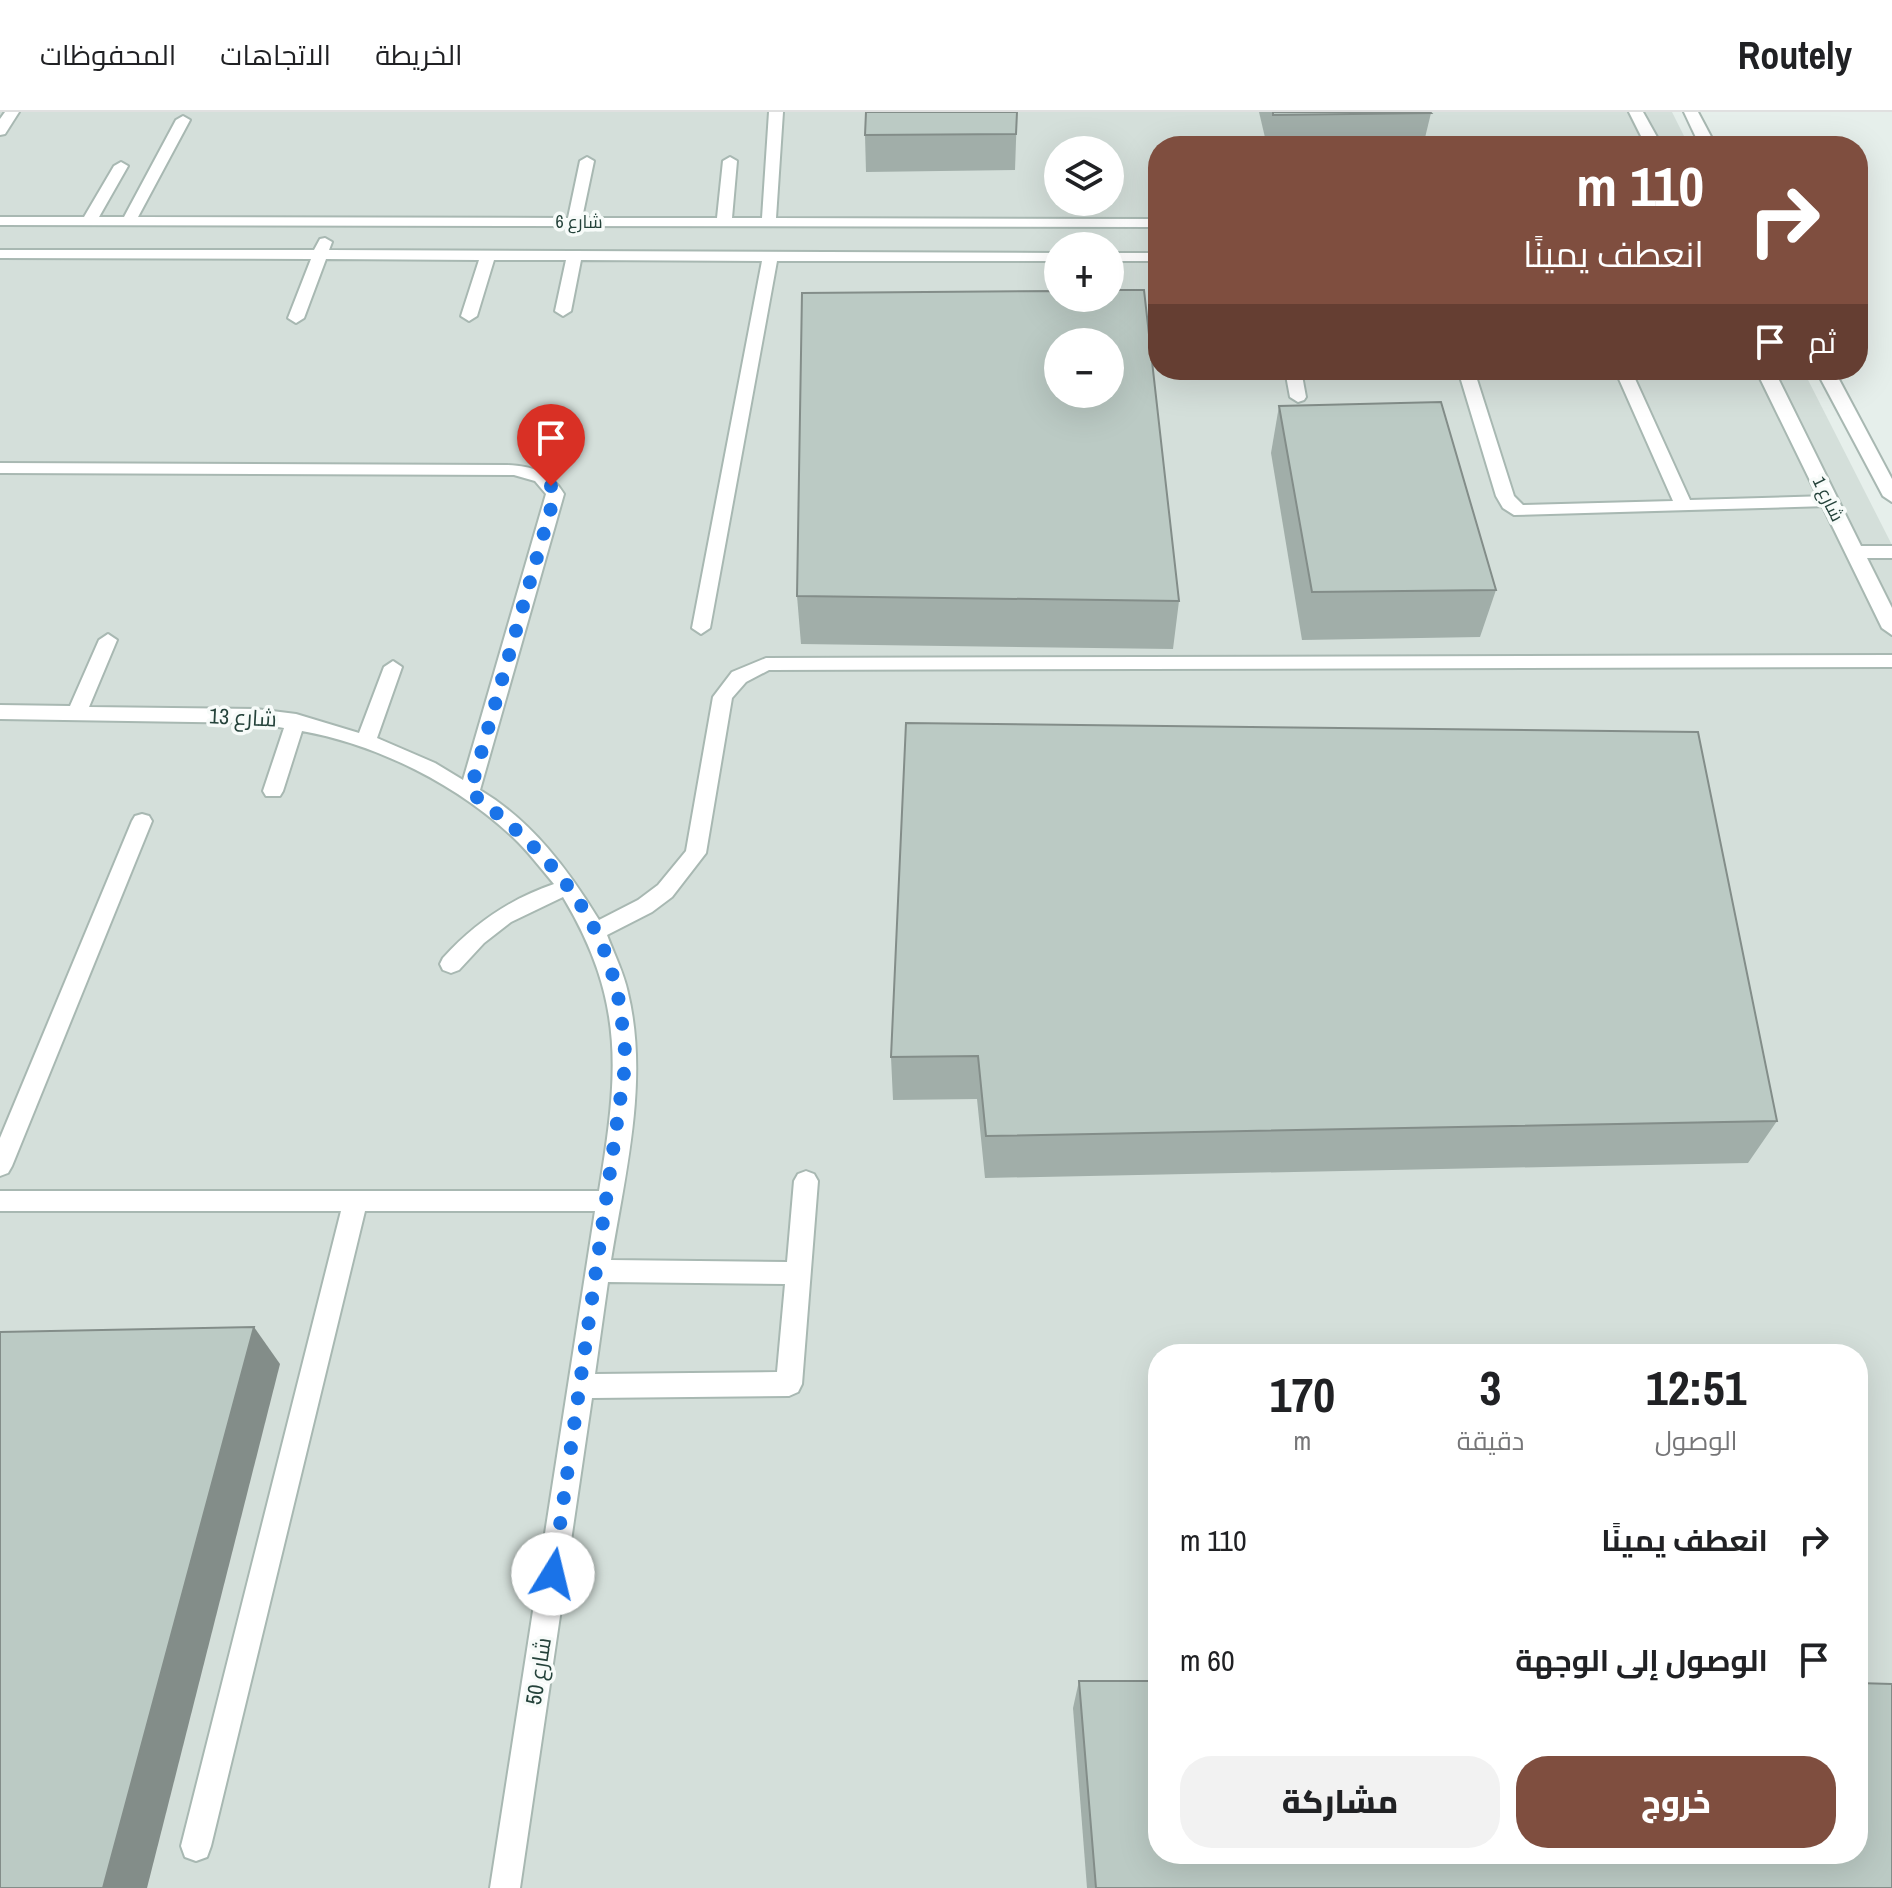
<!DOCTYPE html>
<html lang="ar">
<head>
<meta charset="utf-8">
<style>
  :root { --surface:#fff; --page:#f2f2f2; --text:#202124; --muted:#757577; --line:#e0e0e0; --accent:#7f4e3f }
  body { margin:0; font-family:"Archivo Narrow",Cairo,sans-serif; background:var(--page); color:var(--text); direction:rtl; height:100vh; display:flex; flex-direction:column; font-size:30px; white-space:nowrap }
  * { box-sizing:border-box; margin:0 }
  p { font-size:26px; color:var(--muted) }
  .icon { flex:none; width:44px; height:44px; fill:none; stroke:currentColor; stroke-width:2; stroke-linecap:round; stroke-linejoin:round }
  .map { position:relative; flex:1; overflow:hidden; direction:ltr }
  .panel { position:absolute; left:1148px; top:1232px; width:720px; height:520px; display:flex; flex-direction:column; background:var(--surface); border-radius:32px; box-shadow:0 8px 32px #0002; direction:rtl }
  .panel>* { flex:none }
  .top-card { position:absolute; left:1148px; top:24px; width:720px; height:244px; border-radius:32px; box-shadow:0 8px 32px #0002; direction:rtl; background:#7f4e3f; color:#fff; overflow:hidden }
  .controls { position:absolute; left:1044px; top:24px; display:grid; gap:16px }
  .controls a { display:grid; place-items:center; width:80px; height:80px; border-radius:50%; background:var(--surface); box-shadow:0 8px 32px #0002; font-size:40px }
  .pin { position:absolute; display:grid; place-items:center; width:68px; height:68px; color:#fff; margin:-82px -34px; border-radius:50% 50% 50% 0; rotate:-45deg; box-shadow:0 0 8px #0007 }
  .pin .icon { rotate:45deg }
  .me { position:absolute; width:88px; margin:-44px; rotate:9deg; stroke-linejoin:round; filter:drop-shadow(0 0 6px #0008) }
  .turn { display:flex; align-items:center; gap:28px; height:168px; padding:0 32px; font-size:36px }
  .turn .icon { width:104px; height:104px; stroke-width:2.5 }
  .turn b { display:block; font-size:56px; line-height:68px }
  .then { display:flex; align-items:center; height:76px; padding:0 32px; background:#0003; gap:16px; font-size:30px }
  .eta { display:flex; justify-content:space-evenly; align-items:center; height:136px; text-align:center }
  .eta b { font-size:48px; font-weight:800; line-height:56px }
  .cta { display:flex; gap:16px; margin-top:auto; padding:16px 32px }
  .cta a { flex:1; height:92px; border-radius:32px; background:var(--accent); color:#fff; font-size:32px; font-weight:800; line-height:92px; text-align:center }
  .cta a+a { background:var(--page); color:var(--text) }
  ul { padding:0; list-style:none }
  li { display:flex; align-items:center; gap:24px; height:120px; padding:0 32px }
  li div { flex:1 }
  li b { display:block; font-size:30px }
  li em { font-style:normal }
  header { display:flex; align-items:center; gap:48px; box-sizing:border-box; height:112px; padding:0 40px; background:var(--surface); border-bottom:2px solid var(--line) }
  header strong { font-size:38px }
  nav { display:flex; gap:44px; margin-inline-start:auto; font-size:28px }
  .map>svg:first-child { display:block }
</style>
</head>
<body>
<header>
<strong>Routely</strong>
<nav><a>الخريطة</a><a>الاتجاهات</a><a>المحفوظات</a></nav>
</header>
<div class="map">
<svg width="1892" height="1776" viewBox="0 0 1892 1776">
  <rect width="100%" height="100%" fill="#e6efeb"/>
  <!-- built -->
  <path fill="#d4dfda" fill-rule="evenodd" d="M0,0h1672l17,34h-531v224h645l89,175v1343h-1892zM1058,38h52v52h-52zM1058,134h52v52h-52zM1058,230h52v52h-52zM1158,1242h700v500h-700z"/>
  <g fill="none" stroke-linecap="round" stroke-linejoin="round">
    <!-- lane casing -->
    <g stroke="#a8b8b2" stroke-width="4">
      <g id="lane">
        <path d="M769,0h14l-7,106 382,1v8l-1158,-2v-8h84l30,-51 7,-4 7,4 -29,51h25l52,-97 7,-4 7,4 -52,97 430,1 12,-57 7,-4 7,4 -12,57h135l6,-57 7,-4 7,4 -5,57h30z"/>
        <path d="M325,126l7,4 -3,8 729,3v8h-281l-67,367 -9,6 -9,-6 70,-367 -181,-1 -10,51 -8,5 -8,-5 11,-51h-72l-17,56 -8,5 -8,-5 18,-56 -153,-1 -22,59 -8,5 -8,-5 23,-59 -311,-1v-8h314l6,-11z"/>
        <rect x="1110" y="141" width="48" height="8"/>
        <path d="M1285,258h16l5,27 -2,3 -6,2 -8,-5z"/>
        <path d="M1458,258h16l40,126 9,9 150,-4 -58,-131h16l59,130 138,-4 9,5 -9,5 -314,9 -11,-7 -7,-12z"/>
        <path d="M0,351l507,2c25,1 44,7 57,29l-84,296c52,31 89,81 119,130l39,-20 20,-15 28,-34 27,-154 19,-25 34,-14 1126,-3v12l-1123,3 -23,12 -14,16 -26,155 -34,44 -20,15 -45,23c7,19 17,38 21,58 21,87 -3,181 -17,267l176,2 7,-81 4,-7 8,-3 8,3 4,7 -16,203 -4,8 -9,4 -197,2 -72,490h-30l105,-677h-230l-154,635 -4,11 -11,4 -11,-4 -4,-11 160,-635h-341v-20h599c19,-116 27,-189 -36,-294l-52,25 -27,21 -25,27 -8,3 -8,-3 -3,-6 3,-6c32,-35 67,-59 111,-74 -12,-14 -23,-29 -36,-42 -56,-55 -138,-97 -216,-111l-19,60 -3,5h-14l-3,-5 21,-63 -28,-5 -256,-4v-14l70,1 29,-66 9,-6 9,6 -28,67 167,2 40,5 63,19 25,-66 9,-6 9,6 -25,71 58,25 28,17 83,-286 -11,-13 -21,-6 -514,-2zM608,1170l177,2 -8,88 -182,2z"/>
        <path d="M142,702l7,2 3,5 -140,345 -4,7 -8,3v-38l132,-317 3,-5z"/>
      </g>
    </g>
    <!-- street casing -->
    <g stroke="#a8b8b2" stroke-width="4">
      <g id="street">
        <path d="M5,0h14l-14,22 -5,1v-16z"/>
        <path d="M1629,0h14l19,34h-16z"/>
        <path d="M1684,0h14l18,34h-16z"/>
        <path d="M1756,258h18l87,176h31v12h-25l25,50v27l-10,-7z"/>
        <path d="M1816,258h18l58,109v23l-9,-6z"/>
      </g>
    </g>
    <!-- lane -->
    <use href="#lane" fill="#fff" fill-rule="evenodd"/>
    <!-- street -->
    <use href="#street" fill="#fff" fill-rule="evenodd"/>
  </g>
  <!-- wall -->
  <g fill="#a1aea9">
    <path d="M1017,0l-2,58 -149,2 -1,-37z"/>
    <path d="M1259,0h171l1,1 -8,33h-156z"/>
    <path d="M1279,294l217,184 -16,47 -178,3 -31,-187z"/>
    <path d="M797,484l382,5 -6,48 -372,-5z"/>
    <path d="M906,611l871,398 -29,42 -763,15 -8,-79 -84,1 -2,-43z"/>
    <path d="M1079,1569l813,207h-805l-14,-180z"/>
  </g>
  <!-- shaded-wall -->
  <path fill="#838d89" d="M254,1215l26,37 -133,524h-44z"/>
  <!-- building -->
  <g fill="#bbcac4" stroke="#838d89" stroke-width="2" fill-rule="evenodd">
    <path d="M866,0h151l-1,22 -151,1z"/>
    <path d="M1273,0h157l1,1 -158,2z"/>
    <path d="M1110,178h34l35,311 -382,-5 5,-303 256,-2v7h52zM1058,230h52v52h-52z"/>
    <path d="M1441,290l55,188 -184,2 -33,-186z"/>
    <path d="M906,611l792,9 79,389 -791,15 -8,-80 -87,1z"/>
    <path d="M254,1215l-151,561h-103v-556z"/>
    <path d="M1079,1569h79v173h700v-171l34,1v204h-796z"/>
  </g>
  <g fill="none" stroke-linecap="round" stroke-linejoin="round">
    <!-- route -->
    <path stroke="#1a73e8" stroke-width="14" stroke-dasharray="0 25.2" d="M551,374l4,8 -85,298c69,53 127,111 147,200 5,21 6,45 9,67l-73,515"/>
  </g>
  <g text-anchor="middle" stroke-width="7" stroke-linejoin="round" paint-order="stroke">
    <!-- far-street labels -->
    <g font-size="18" fill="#24423a" stroke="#f7fbf9">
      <text x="579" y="116">شارع 6</text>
      <text transform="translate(1828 387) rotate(64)" y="6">شارع 1</text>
    </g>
    <!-- street labels -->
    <g font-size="22" fill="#24423a" stroke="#f7fbf9">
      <text transform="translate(243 605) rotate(3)" y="8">شارع 13</text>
      <text transform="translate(538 1559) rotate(-81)" y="8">شارع 50</text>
    </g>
  </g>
</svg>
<div class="controls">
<a><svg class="icon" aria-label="layers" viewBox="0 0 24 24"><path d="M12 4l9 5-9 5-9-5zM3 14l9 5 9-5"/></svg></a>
<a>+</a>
<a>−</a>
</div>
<div class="pin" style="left:551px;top:374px;background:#d93025"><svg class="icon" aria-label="arrive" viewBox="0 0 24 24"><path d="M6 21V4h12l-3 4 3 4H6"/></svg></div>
<svg class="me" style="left:553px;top:1462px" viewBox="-20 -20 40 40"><circle r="19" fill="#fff"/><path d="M0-13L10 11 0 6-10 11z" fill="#1a73e8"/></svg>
<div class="top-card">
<div class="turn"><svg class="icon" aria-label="right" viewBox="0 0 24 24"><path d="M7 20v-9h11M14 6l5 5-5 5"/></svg><div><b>110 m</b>انعطف يمينًا</div></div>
<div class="then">ثم<svg class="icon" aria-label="arrive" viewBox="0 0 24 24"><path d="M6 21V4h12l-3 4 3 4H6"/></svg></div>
</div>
<section class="panel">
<div class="eta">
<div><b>12:51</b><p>الوصول</p></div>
<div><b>3</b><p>دقيقة</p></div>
<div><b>170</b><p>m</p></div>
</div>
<ul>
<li><svg class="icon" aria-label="right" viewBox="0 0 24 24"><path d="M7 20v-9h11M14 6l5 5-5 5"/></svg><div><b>انعطف يمينًا</b></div><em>110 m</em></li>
<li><svg class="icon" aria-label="arrive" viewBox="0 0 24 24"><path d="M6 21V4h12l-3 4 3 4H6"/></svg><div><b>الوصول إلى الوجهة</b></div><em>60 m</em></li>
</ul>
<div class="cta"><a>خروج</a><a>مشاركة</a></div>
</section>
</div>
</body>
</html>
